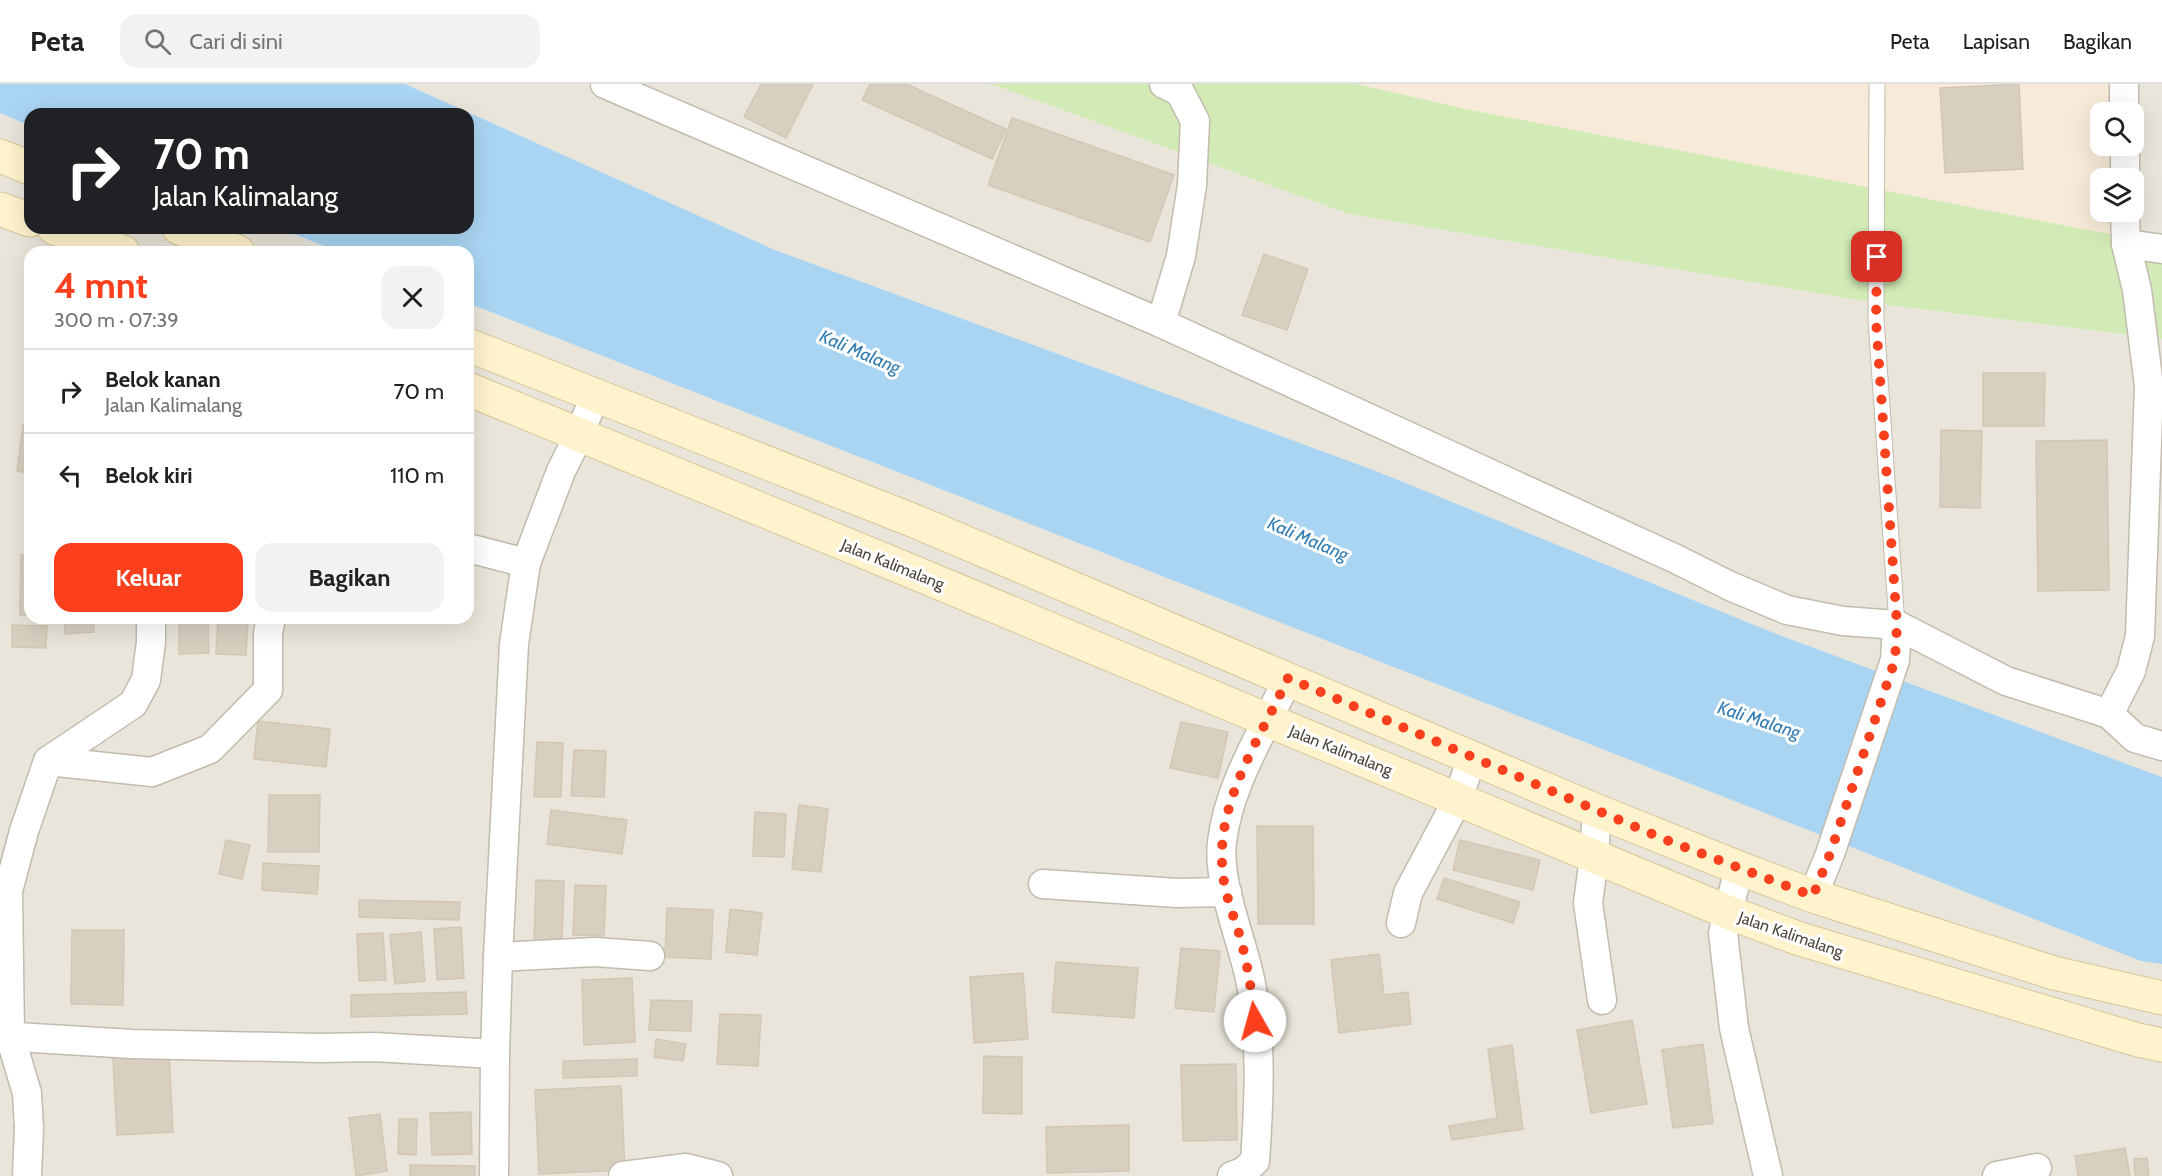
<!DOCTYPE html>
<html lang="id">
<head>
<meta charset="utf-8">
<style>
  :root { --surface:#fff; --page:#f2f2f2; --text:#202124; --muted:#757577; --line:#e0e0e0; --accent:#fc3f1d }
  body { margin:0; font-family:Cabin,sans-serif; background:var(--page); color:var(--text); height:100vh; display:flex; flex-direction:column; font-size:22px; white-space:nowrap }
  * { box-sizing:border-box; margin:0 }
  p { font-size:20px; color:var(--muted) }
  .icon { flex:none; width:33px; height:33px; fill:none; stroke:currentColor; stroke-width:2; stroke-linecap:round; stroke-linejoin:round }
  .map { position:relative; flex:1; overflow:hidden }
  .sheet { position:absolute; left:24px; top:162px; width:450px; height:378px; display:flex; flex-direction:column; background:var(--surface); border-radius:18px; box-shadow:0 6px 24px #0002 }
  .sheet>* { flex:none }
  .banner { position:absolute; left:24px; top:24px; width:450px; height:126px; border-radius:18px; box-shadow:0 6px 24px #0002; background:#202124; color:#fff; overflow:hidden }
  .tools { position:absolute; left:2090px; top:18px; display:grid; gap:12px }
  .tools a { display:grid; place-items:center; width:54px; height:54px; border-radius:12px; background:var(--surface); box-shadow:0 6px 24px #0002; font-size:30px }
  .pin { position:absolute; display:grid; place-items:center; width:51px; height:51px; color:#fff; margin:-26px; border-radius:12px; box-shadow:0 3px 9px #0006 }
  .me { position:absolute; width:66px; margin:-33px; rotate:353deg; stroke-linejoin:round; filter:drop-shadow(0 0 4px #0008) }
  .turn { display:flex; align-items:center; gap:21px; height:126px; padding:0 30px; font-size:27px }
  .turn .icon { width:78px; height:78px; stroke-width:2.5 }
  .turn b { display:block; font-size:42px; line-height:51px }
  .round { display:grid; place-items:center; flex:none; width:63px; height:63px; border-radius:18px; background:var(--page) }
  .headline { display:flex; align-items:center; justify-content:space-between; height:102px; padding:0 30px }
  h1 { font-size:36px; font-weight:700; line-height:45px; color:var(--accent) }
  .cta { display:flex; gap:12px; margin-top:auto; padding:12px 30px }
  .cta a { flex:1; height:69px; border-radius:18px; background:var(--accent); color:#fff; font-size:24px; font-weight:700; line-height:69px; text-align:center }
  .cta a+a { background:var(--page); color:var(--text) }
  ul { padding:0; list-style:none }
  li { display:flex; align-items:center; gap:18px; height:84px; padding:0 30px; border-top:2px solid var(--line) }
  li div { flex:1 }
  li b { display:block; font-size:22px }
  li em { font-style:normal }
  header { display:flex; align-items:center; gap:36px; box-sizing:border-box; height:84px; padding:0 30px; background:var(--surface); border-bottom:2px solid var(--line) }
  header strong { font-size:28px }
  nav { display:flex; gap:33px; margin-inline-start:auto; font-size:21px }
  .search { width:420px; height:54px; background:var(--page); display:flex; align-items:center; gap:15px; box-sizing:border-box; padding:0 21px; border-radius:18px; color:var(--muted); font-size:22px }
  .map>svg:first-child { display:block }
</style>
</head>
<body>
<header>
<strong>Peta</strong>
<div class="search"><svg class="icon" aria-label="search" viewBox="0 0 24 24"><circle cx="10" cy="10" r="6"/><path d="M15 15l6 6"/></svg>Cari di sini</div>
<nav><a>Peta</a><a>Lapisan</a><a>Bagikan</a></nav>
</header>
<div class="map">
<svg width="2162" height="1092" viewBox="0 0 2162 1092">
  <rect width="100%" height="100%" fill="#f6f3ec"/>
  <!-- residential -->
  <g fill="#eae5da">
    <path d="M405,0h586l358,130 539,91 274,34v438l-383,-142 -403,-164 -601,-221z"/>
    <path d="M2123,0h39v158l-33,-4 4,-26v-100z"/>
    <path d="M0,29l30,13v102h246l61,24h-307v366h438v-315l1673,658 21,3v212h-2162z"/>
  </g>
  <!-- commercial -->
  <path fill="#f7ead8" d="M1357,0h766l1,28h-24v34h25l2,32h-27v34h28l1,26 -668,-130z"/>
  <!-- green -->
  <path fill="#d2eab5" d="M991,0h366l104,24 668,130 33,4v97l-274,-34 -539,-91z"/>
  <!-- water -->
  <path fill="#a9d4f2" d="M0,0h405l370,166 601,221 403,164 383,142v187l-21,-3 -1673,-658v-51h-129l-61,-24h190v-114h-438v12l-30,-13z"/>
  <!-- building -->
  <g fill="#d8cfc1" stroke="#d3c7b4" stroke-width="1.5">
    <path d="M761,0h52l-27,54 -42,-21z"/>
    <path d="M870,0h36l100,45 -14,30 -130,-59z"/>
    <path d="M2019,0l4,85 -78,4 -5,-85z"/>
    <path d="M1012,34l162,57 -24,67 -162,-57z"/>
    <path d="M1264,170l44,15 -21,61 -45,-15z"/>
    <path d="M1983,289h62l-1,53h-61z"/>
    <path d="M23,341l7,1v47l-13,-2z"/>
    <path d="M1941,346l41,1 -2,77 -40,-1z"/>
    <path d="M2107,356l2,150 -71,1 -2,-150z"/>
    <path d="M21,471h9v60h-10z"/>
    <path d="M64,534h29l1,14 -29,2z"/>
    <path d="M179,534h29l1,35 -30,1z"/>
    <path d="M218,534h30l-2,37 -30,-1z"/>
    <path d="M12,541l35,1 -1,22 -34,-1z"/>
    <path d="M258,637l72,8 -4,38 -72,-8z"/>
    <path d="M1181,638l47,10 -10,46 -48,-10z"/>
    <path d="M537,658l26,1 -2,54h-27z"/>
    <path d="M574,666l32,1 -2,46 -33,-1z"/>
    <path d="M269,711h51l-1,57h-51z"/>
    <path d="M799,721l29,4 -7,63 -29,-3z"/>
    <path d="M551,726l76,10 -5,34 -75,-10z"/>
    <path d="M755,728l31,2 -2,43 -31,-1z"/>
    <path d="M1257,742h56l1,98h-56z"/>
    <path d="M226,756l24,5 -8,34 -23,-5z"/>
    <path d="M1460,756l80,20 -7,30 -80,-20z"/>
    <path d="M263,779l56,3 -2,28 -55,-4z"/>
    <path d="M1444,794l76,24 -7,21 -76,-24z"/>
    <path d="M536,796l28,1 -2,61 -28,-1z"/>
    <path d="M575,801l31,1 -2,50 -31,-1z"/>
    <path d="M359,816l101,2 -1,18 -100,-3z"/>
    <path d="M667,824l46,2 -2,49 -46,-2z"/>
    <path d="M730,825l32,4 -5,42 -31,-3z"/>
    <path d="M461,843l3,51 -27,2 -3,-51z"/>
    <path d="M72,846h52l-1,75 -52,-1z"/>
    <path d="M421,848l4,49 -30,3 -5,-49z"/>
    <path d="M383,849l3,47 -27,1 -2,-47z"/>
    <path d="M1181,864l39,3 -6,61 -39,-4z"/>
    <path d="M1379,870l5,41 24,-3 3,32 -72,9 -8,-73z"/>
    <path d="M1056,878l82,6 -4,50 -82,-6z"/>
    <path d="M1023,889l5,66 -54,4 -4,-66z"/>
    <path d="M632,894l3,64 -51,3 -2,-65z"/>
    <path d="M466,908l1,22 -116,3v-22z"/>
    <path d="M651,916l41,1 -1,30 -42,-1z"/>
    <path d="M720,930l41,1 -3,51 -41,-2z"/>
    <path d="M1632,936l15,84 -56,9 -14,-83z"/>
    <path d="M656,955l30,5 -3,17 -29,-4z"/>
    <path d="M1703,960l10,79 -40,5 -11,-78z"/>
    <path d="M1512,961l11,84 -71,11 -3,-14 48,-8 -9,-69z"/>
    <path d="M169,971l4,77 -56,3 -4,-77z"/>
    <path d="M984,972l38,1v57l-39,-1z"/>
    <path d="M637,975v17l-74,2v-17z"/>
    <path d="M1236,980l1,76 -54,1 -2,-76z"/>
    <path d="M621,1002l4,84 -86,4 -4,-84z"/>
    <path d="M471,1028l1,42 -40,1 -2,-42z"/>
    <path d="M380,1030l7,57 -31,5 -7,-58z"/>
    <path d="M399,1035h18l-1,36 -18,-1z"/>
    <path d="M1129,1041v46l-82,2 -1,-46z"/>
    <path d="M2125,1064l5,28h-52l-3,-20z"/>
    <path d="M2147,1074l2,18h-14l-1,-17z"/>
    <path d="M410,1081l65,1v10h-65z"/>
  </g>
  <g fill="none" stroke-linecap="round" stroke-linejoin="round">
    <!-- lane casing -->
    <g stroke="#c2bbae" stroke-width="17">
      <path id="lane" d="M1877,0l-1,236 21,305"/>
    </g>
    <!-- street casing -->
    <g stroke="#c2bbae" stroke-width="31">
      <g id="street">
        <path d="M605,0l556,239 515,236 54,27 57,24 56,11 54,4 109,56 103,33 26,24 27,8"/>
        <path d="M2124,0v28"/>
        <path d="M2125,62v32"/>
        <path d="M2126,160l36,5"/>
        <path d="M1161,239l20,-67 11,-71 3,-64 -15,-29 -16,-8"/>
        <path d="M468,464l58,15"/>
        <path d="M2109,630l22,-43 9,-35 9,-250 -12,-96 -11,-46 -1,-32"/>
        <path d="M48,677l85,-57 13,-24 5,-38v-24"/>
        <path d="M1597,727l-3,46 -6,46 14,97"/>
        <path d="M1739,784l-16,65 11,95 34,148"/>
        <path d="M1043,800l134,9 50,-1"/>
        <path d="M1813,812l17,-42 65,-194 2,-35"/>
        <path d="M1401,839l7,-30 50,-94 14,-42"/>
        <path d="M498,873l97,-5 55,4"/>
        <path d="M0,952l132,8 188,4 54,-1 121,7"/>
        <path d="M27,1092l2,-48 -2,-35 -17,-57 -2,-145 16,-60 24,-70 104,11 58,-23 58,-59v-57l3,-15"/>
        <path d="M494,1092l1,-122 3,-97 16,-313 12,-81 35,-92 18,-36 16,-39"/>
        <path d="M623,1092l63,-8 32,8"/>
        <path d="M1232,1092l11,-4 12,-11c4,-58 7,-120 -4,-177 -8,-43 -34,-100 -29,-142 7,-59 42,-111 66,-164"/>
        <path d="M1997,1092l40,-8"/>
      </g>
    </g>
    <!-- secondary casing -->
    <g stroke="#d6c79b" stroke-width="35">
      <g id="secondary">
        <path d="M0,72l30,12"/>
        <path d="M0,125l30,11"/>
        <path d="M54,144l69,24"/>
        <path d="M179,144l59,24"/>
        <path d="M468,261l449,177 680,289 142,57 74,28 241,77 108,25"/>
        <path d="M468,305l433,178 829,346 70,26 338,101 24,5"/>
      </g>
    </g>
    <!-- lane -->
    <use href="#lane" stroke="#fff" stroke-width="15"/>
    <!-- street -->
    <use href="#street" stroke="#fff" stroke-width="28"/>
    <!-- secondary -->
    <use href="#secondary" stroke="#fff3cd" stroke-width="33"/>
  </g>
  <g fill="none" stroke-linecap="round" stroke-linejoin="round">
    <!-- route -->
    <path stroke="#fc3f1d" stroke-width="10" stroke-dasharray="0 18" d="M1255,937c-3,-27 -7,-54 -14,-81 -6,-21 -16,-44 -18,-66 -9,-70 37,-135 65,-196l378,162 147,56 17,-42 65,-194 2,-35 -21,-305 1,-63"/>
  </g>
  <g text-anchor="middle" stroke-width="6" stroke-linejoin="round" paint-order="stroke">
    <!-- street labels -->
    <g font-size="16" fill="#4b4439" stroke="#fff">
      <text transform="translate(893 480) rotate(22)" y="6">Jalan Kalimalang</text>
      <text transform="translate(1341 666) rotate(22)" y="6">Jalan Kalimalang</text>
      <text transform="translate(1791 850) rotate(19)" y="6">Jalan Kalimalang</text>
    </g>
    <!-- water labels -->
    <g font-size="18" font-style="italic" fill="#2e7ab2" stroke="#fff">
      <text transform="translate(860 268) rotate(23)" y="6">Kali Malang</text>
      <text transform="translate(1308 455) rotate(23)" y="6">Kali Malang</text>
      <text transform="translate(1759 636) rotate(18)" y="6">Kali Malang</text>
    </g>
  </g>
</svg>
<div class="tools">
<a><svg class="icon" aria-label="search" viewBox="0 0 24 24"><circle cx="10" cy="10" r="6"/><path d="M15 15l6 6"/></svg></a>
<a><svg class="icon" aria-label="layers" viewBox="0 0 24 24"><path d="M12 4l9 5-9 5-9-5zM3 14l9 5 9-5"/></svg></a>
</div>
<div class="pin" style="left:1877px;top:173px;background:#d93025"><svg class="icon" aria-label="arrive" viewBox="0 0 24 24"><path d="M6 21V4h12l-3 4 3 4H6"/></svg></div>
<svg class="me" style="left:1255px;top:937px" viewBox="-20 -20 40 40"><circle r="19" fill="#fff"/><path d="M0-13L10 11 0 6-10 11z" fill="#fc3f1d"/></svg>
<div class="banner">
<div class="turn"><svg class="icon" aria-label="right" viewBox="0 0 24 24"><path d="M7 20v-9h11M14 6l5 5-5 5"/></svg><div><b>70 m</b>Jalan Kalimalang</div></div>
</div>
<section class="sheet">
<div class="headline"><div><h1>4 mnt</h1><p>300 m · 07:39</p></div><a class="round"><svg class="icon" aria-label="close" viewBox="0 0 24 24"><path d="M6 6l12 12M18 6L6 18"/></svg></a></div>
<ul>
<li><svg class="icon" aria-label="right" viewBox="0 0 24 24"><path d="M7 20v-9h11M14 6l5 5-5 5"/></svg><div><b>Belok kanan</b><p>Jalan Kalimalang</p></div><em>70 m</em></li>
<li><svg class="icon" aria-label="left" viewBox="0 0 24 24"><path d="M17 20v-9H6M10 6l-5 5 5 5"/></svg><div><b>Belok kiri</b></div><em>110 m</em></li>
</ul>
<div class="cta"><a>Keluar</a><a>Bagikan</a></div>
</section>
</div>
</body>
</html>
